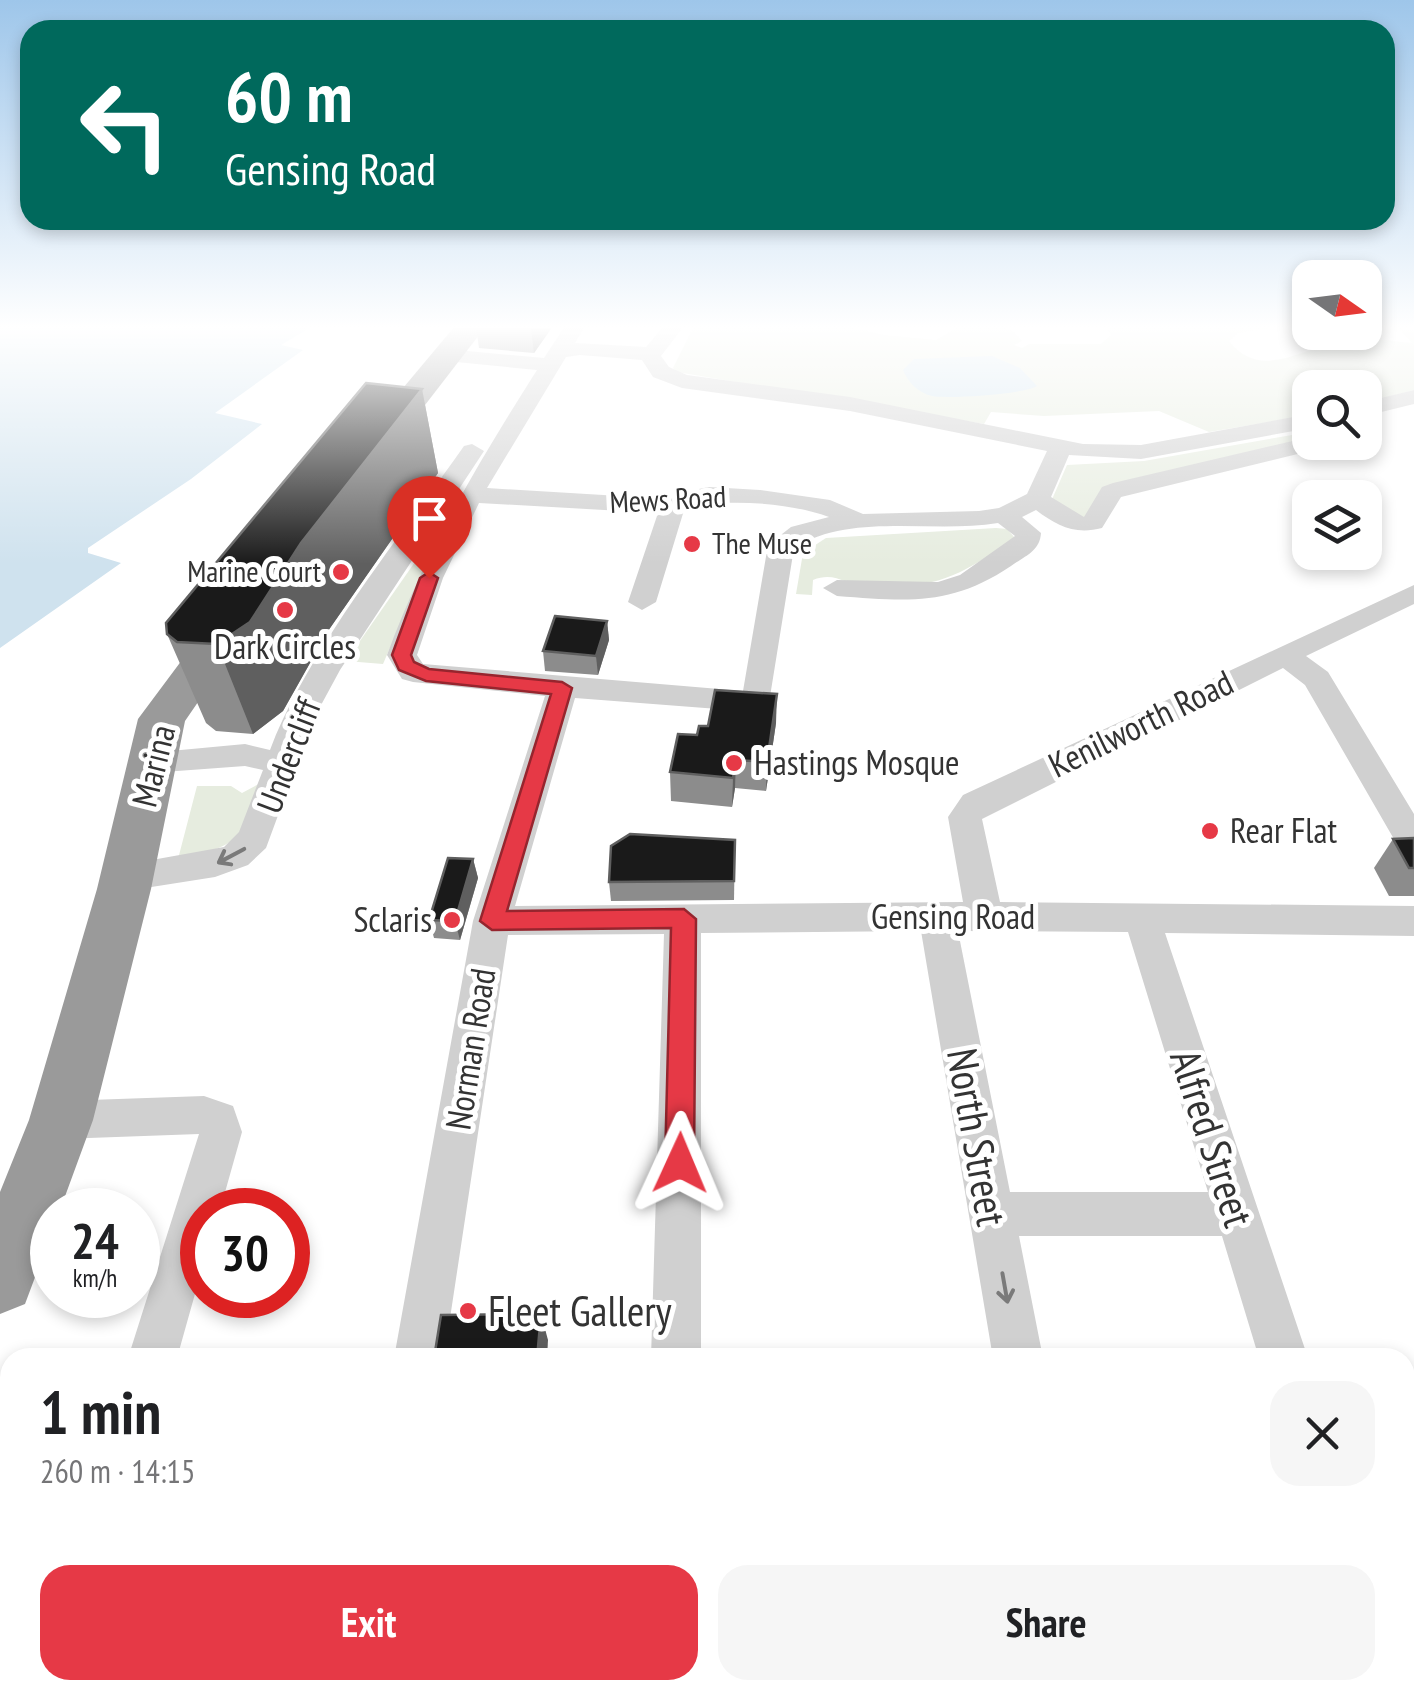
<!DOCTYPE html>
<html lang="en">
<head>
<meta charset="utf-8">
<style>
  :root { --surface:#fff; --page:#f6f6f6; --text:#202124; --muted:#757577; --accent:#e63946 }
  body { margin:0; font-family:"PT Sans Narrow",sans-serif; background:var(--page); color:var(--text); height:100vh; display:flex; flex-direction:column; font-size:38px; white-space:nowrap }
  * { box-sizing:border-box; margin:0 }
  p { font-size:32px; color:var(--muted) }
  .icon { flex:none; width:55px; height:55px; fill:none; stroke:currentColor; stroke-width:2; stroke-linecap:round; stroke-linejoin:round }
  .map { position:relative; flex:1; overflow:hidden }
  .details { position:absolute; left:0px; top:1348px; width:1415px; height:352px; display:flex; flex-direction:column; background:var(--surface); border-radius:30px 30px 0 0; box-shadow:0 5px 15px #0003 }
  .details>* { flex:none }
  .top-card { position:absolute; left:20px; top:20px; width:1375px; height:210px; border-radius:30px; box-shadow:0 5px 15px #0003; background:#00695c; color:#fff; overflow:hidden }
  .needle { width:65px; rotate:104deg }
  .buttons { position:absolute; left:1292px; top:260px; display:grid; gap:20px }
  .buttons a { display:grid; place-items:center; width:90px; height:90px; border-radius:20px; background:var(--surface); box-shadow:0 5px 15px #0003; font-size:50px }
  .speed { position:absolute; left:30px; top:1188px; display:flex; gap:20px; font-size:50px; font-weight:700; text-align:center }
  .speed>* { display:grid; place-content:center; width:130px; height:130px; border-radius:50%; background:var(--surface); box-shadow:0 5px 15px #0003; line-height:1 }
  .speed small { font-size:25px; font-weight:400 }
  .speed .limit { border:15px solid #d22; background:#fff; color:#111 }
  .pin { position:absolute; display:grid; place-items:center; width:85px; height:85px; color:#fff; margin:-102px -42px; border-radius:50% 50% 50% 0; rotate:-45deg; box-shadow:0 0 10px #0007 }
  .pin .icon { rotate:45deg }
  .me { position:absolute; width:110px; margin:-55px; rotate:1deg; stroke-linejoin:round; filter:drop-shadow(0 0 8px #0008) }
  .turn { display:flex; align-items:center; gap:35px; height:210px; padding:0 40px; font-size:45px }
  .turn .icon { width:130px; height:130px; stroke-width:2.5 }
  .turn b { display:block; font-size:70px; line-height:85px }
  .round { display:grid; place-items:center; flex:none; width:105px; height:105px; border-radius:30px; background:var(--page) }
  .overview { display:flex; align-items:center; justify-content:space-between; height:170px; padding:0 40px }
  h1 { font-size:60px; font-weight:600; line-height:75px }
  .cta { display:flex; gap:20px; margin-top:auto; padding:20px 40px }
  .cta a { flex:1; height:115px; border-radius:30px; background:var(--accent); color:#fff; font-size:40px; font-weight:600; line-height:115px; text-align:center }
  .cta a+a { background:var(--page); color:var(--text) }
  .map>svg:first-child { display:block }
</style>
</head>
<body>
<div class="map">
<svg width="1414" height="1698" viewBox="0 0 1414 1698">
  <rect width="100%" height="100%" fill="#fff"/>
  <!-- green -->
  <g fill="#e6ecdf">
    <path d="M694,326h153l37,9 52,5 24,-14h37l16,5 9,10 -8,4 8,3 7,-4h72l10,-9 -6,-9h179l-46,7 -9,8c31,40 72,8 111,0 24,-5 48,0 72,2l-15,-16 17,3v60l-49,13v-15h-55v27l-101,17 -50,-21 -115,5 -53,-4 -7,12 -307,-52 -4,-4z"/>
    <path d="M1292,435l14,5 -191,46 -30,34 -35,-16 17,-39 77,-4z"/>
    <path d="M996,528l11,1 8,9c-56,39 -80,52 -150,48 -20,-1 -30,-15 -52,-6l-1,15 -16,-1 7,-41 23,-15z"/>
    <path d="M424,549l8,1 -49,114 -37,-3z"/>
    <path d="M266,780c-20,58 -27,66 -88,79l19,-73h34l11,7z"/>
  </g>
  <!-- water -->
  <g fill="#cfe2ee">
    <path d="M0,326h313l-32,19 22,5 -88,63 47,11 -71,55 -103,69v5l33,10 -121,85z"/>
    <path d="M992,356l28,12 17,18c-11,8 -89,13 -105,10 -14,-3 -24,-14 -29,-26l11,-11z"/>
  </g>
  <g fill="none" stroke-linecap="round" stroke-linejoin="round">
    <!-- minor -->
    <g fill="#d0d0d0" fill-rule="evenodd">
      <path d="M565,326h20l-10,17 71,4 18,-21h20l-23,30 8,11 18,8 163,22 233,47 58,1 169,-31v14l-169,31 -72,-4 -18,42 33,20 18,-30 11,-4 197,-46v5l16,1 -4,5 -201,49 -19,31c-27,7 -45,-2 -66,-18l-14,7 19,16c-1,18 -16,23 -30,33 -61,41 -104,35 -174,30l-14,-8 14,-8 101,2 22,-7 55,-39 -17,-13c-65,11 -147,-11 -204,25l-26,161 -11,3 -182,-14 -60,208 448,-4 -15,-85 15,-22 451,-210v19l-108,52 22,16 86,142v43l-12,-4 -97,-168 -22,-17 -301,151 18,83 414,4v30l-249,-3 143,425h-49l-37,-122h-203l24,122h-50l-72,-427 -220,2v425h-50l13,-424 -156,1 -64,423h-50l79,-437 72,-225 -132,-14 -11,-3 -15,-24c38,-103 91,-192 150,-285l-91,-9 -11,-6 11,-6 98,9zM580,355l62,5 11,17 29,11 168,23 197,40 -20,43 -28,14 -20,3 -116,3 -33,-14 -70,-10 -51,-3 -56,11 -166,-10 79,-131zM479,503l179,10 -30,89 14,8 14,-8 29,-95c42,-8 103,-5 144,10l-38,10 -23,18 -25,146 -320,-27 -6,-9 26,-77zM958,931l170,1 80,260h-198z"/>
      <path d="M1414,390v14l-49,12v-14z"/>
      <path d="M472,444l12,7 -144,219 -26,48 -48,130 -18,17 -33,12 -89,14 -13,-4 -5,-10 5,-10 111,-20 15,-15 24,-62 -18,-4 -95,7 -12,-3 -4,-8 4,-8 107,-10 25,6c38,-101 131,-214 194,-304z"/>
      <path d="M204,1096l29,10 9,26 -22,78h-18v59l-25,89h-49l71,-224 -138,5 -15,-5 -6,-14 6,-14 15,-5z"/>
      <path d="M26,1690h58l-2,8h-58z"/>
      <path d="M334,1690h58l-2,8h-58z"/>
      <rect x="641" y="1690" width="58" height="8"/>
      <path d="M1045,1690h58l1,8h-58z"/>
    </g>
    <!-- highway -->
    <g fill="#9a9a9a" fill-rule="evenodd">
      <path d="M455,326h31l-98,127h-26l-5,-8 5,-8z"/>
      <path d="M232,609l15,4 6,9 -68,99 -34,168 -58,231 -33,90h-8v22l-27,72 -25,10v-122l29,-72 68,-231 41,-170 79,-106z"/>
    </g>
  </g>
  <!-- wall -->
  <g fill="#8c8c8c">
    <path d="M476,326h77l-19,27 -55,-5z"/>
    <path d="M422,389l16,84 -110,158 -45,80 -30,23 -37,-3 -10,-8 -39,-89z"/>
    <path d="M607,621l2,19 -11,35 -53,-4 -2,-20z"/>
    <path d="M776,723l-10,68 -31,-3 -3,19 -61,-6 -1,-29 27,-37z"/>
    <path d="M1414,838v58h-25l-15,-28 19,-29z"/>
    <path d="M735,840l-1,60 -123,1 -2,-19z"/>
    <path d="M473,859l5,19 -18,62 -26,-2 -5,-18z"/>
    <rect x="1405" y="1399" width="9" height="128"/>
    <path d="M1339,1690h61l3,8h-61z"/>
  </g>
  <!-- shaded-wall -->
  <g fill="#5f5f5f">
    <path d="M533,326h20l-19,27 -3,-25z"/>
    <path d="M422,389l16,84 -110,158 -45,80 -30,23 -36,-90 84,-101z"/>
    <path d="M607,621l2,19 -11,35 -2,-19z"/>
    <path d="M777,694l-1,29 -10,68 1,-29z"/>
    <path d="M736,760l-1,28 -3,19 1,-29z"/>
    <path d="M473,859l5,19 -18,62 -5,-19z"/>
    <path d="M541,1314l7,26 -1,18h-10z"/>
  </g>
  <!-- building -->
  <g fill="#1a1a1a" stroke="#5f5f5f" stroke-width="2.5">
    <path d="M366,383l56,6 -121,154 -51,79 -33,22 -40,-2 -10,-8 -1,-11z"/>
    <path d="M555,616l52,5 -11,35 -53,-5z"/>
    <path d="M715,690l62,4 -10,68 -31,-2 -3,18 -63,-6 8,-38 19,1 2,-9h9z"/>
    <path d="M630,834l105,6 -1,41 -125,1 2,-36z"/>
    <path d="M1414,838v30h-5l-16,-29z"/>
    <path d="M448,858l25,1 -18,62 -26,-1z"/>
    <path d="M541,1314l-4,44h-103l7,-43z"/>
    <path d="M1405,1399h9v118h-8l-1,-4z"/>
    <path d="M1361,1690h39l3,8h-39z"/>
  </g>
  <!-- one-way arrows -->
  <defs><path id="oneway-shaft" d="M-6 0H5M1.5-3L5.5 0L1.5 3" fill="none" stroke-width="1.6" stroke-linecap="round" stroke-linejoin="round" transform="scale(2.5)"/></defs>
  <g stroke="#7a7a7a">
    <use href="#oneway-shaft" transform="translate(231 856) rotate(152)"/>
    <use href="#oneway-shaft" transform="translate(1005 1288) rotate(80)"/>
  </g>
  <!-- sky -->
  <linearGradient id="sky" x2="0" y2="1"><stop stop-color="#9ec6ea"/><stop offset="0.58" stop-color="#fff"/><stop offset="1" stop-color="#fff" stop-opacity="0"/></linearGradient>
  <rect width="1414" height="564" fill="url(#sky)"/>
  <!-- route -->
  <path fill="#e63946" stroke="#96252e" stroke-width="2.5" d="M429,572l9,6 -27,77 3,7 15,7 133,13 10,6 -65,223 177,-2 12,10 -2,244 -4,9 -10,4 -11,-4 -4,-9 6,-235 -179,2 -12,-9 71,-227 -125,-13 -27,-11 -7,-15 28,-77z"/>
  <!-- markers -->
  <g fill="#e63946" stroke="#fff" stroke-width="4">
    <circle cx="692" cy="544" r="10"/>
    <circle cx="341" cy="572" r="10"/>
    <circle cx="285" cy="610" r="10"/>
    <circle cx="734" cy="763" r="10"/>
    <circle cx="1210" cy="831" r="10"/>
    <circle cx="452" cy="920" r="10"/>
    <circle cx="468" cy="1311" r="10"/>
  </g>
  <g text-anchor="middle" stroke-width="10" stroke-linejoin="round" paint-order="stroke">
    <!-- far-street labels -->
    <g font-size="30" fill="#333" stroke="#fff">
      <text transform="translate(668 500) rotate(-3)" y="10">Mews Road</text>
    </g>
    <!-- far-poi labels -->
    <g font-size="30" fill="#333" stroke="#fff" text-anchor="start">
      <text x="712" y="554">The Muse</text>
      <text x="321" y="582" text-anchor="end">Marine Court</text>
    </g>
    <!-- poi labels -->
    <g font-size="35" fill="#333" stroke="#fff" text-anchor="start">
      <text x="285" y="659" text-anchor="middle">Dark Circles</text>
      <text x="754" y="775">Hastings Mosque</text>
      <text x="1230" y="843">Rear Flat</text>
      <text x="432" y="932" text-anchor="end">Sclaris</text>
    </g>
    <!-- street labels -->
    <g font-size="35" fill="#333" stroke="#fff">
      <text transform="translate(1141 724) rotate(-26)" y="12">Kenilworth Road</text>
      <text transform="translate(289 756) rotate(-69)" y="12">Undercliff</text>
      <text transform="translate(154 766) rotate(-76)" y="12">Marina</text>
      <text x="953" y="929">Gensing Road</text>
      <text transform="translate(471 1049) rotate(-81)" y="12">Norman Road</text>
    </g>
    <!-- near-street labels -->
    <g font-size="42" fill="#333" stroke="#fff">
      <text transform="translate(977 1137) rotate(80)" y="15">North Street</text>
      <text transform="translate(1212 1138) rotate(72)" y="15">Alfred Street</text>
    </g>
    <!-- near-poi labels -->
    <g font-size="42" fill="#333" stroke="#fff" text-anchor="start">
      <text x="488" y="1326">Fleet Gallery</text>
    </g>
  </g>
</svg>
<div class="buttons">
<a><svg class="needle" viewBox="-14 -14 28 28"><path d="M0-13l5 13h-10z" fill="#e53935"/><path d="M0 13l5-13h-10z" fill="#757577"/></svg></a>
<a><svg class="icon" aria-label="search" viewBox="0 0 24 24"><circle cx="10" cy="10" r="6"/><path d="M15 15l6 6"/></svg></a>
<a><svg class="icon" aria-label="layers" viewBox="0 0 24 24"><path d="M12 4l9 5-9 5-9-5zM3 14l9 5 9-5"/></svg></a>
</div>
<div class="speed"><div>24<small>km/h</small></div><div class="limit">30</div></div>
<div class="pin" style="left:429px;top:578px;background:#d93025"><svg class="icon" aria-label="arrive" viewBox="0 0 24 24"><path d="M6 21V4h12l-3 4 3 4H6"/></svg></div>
<svg class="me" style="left:680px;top:1163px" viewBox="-20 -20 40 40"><path d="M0-17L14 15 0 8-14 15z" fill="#e63946" stroke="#fff" stroke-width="4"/></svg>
<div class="top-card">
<div class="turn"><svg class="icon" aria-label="left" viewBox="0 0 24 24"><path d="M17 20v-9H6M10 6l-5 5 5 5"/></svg><div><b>60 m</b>Gensing Road</div></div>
</div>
<section class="details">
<div class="overview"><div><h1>1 min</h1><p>260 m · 14:15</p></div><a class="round"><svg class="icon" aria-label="close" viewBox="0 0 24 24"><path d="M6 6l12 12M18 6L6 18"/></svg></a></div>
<div class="cta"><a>Exit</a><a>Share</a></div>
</section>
</div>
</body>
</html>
